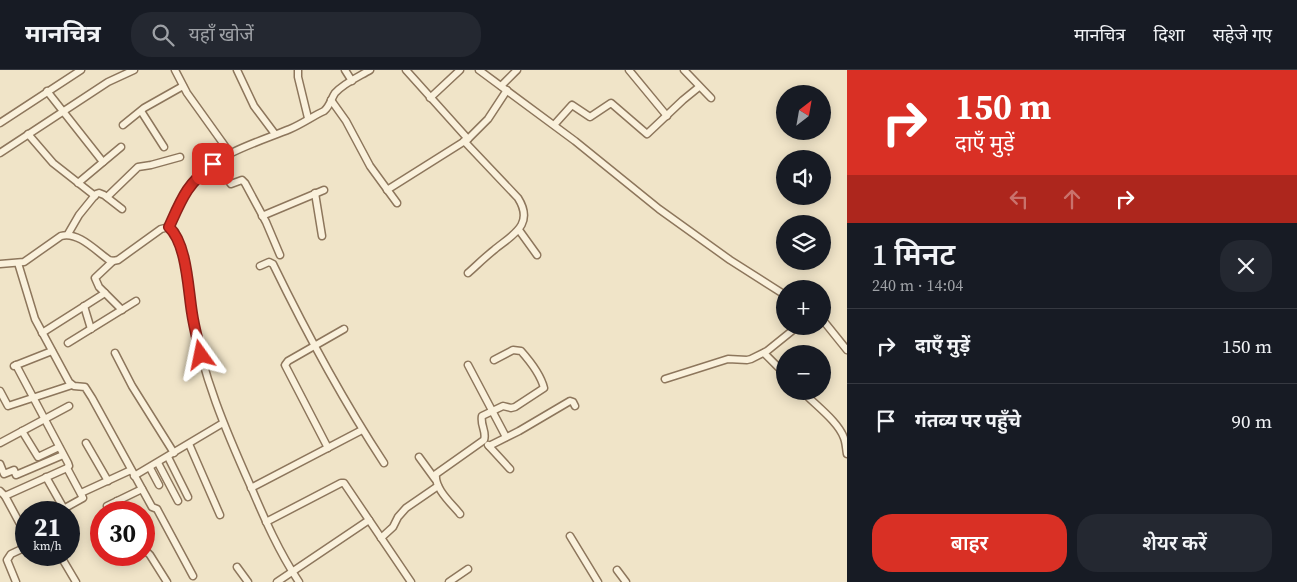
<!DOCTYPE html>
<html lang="hi">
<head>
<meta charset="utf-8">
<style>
  :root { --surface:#171b24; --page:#242831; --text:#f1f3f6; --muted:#9ea1a6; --line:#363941; --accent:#d93025 }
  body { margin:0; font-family:"Source Serif 4","Noto Sans Devanagari",serif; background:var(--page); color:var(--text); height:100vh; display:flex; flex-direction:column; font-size:19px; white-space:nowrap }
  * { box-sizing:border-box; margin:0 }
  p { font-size:16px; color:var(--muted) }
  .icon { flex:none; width:28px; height:28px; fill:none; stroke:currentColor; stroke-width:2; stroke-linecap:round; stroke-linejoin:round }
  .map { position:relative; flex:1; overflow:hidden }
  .drawer { display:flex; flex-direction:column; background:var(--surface); width:450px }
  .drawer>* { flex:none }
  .banner { background:#d93025; color:#fff; overflow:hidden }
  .needle { width:32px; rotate:31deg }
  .controls { position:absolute; left:776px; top:15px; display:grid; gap:10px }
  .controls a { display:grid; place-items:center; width:55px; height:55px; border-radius:50%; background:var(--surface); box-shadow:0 2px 12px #0003; font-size:25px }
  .speed { position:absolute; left:15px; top:431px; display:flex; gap:10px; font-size:25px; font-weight:700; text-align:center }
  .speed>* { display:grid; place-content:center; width:65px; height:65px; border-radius:50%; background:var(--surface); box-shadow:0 2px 12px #0003; line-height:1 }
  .speed small { font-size:12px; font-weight:400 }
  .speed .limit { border:8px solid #d22; background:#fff; color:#111 }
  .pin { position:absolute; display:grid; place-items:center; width:42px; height:42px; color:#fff; margin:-21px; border-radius:10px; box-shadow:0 2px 8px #0006 }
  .me { position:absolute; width:55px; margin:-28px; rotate:348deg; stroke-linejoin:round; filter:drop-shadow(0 0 4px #0008) }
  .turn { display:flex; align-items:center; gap:18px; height:105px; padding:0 25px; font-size:22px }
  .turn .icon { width:65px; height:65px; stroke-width:2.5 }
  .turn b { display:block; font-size:35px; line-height:42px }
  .lanes { display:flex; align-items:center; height:48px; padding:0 25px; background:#0003; justify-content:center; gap:25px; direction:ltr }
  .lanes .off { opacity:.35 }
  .round { display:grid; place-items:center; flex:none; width:52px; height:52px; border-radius:20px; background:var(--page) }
  .summary { display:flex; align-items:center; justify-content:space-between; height:85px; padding:0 25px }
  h1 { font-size:30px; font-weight:600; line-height:38px }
  .button { display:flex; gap:10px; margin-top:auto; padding:10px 25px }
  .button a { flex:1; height:58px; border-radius:20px; background:var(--accent); color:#fff; font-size:20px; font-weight:600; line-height:58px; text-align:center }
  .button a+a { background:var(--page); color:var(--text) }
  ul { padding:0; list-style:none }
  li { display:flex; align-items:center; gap:15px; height:75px; padding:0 25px; border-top:1px solid var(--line) }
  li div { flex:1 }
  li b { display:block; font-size:19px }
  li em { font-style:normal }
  header { display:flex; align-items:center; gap:30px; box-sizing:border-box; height:70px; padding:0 25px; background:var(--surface); border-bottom:1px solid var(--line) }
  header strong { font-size:24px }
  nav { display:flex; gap:28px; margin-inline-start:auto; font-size:18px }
  .search { width:350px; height:45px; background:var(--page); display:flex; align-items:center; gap:12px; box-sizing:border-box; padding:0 18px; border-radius:20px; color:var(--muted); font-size:19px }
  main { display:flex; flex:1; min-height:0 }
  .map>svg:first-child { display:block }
</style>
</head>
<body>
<header>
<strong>मानचित्र</strong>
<div class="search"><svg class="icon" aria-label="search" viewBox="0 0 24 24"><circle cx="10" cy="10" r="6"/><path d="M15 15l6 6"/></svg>यहाँ खोजें</div>
<nav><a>मानचित्र</a><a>दिशा</a><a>सहेजे गए</a></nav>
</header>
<main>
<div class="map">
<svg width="847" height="512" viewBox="0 0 847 512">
  <rect width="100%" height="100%" fill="#f0e4c8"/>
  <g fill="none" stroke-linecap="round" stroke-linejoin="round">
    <!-- street casing -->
    <g stroke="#8d765c" stroke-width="9">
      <g id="street">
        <path d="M175,0l12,23 43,60"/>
        <path d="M237,0l17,36 21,28"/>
        <path d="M298,0v7l10,41"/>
        <path d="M345,0l7,11"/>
        <path d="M406,0l62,69"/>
        <path d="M479,0l96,71 84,68 71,51 55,35"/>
        <path d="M629,0l38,46"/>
        <path d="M684,0l27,28"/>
        <path d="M501,16l16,-16"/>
        <path d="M47,21l56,71"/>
        <path d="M430,28l30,-28"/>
        <path d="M331,30l15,21 24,45 27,37"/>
        <path d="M141,41l23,36"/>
        <path d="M0,53l81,-53"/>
        <path d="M123,55l21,-17 39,-22"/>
        <path d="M554,55l18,-20 18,12 21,-14 36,31 36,-34 16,-13"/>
        <path d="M28,64l25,29 42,33"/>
        <path d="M464,71l54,57c17,27 -6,37 -24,52 -9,7 -18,16 -26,23"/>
        <path d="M0,83l108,-71 26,-12"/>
        <path d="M215,93l16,21 11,-4 3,3 21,39 14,33"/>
        <path d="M78,113l43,-36"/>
        <path d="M387,120l81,-51 20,-20 19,-29"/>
        <path d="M315,123l7,43"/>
        <path d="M107,127l31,-30 13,-2 29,-8"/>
        <path d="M262,146l62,-26"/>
        <path d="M169,157c19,18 19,63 23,87 10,61 34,117 59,173 14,33 28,65 48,95"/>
        <path d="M519,160l18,25"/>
        <path d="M68,164l11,-19 17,-21 3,-1 5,2 18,14"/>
        <path d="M113,191l-18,17 4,9 23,23"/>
        <path d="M18,193l17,56 34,63 5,4 11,1 7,11 60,109 5,2 36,67"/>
        <path d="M0,194l24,-2 37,-26c17,-5 35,15 48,24l4,1 5,-1 43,-31 8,-2c7,-17 15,-37 28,-50 25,-25 61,-35 93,-48 12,-5 23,-13 34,-18 6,-5 7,-12 11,-18 9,-10 23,-16 35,-23"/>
        <path d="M260,196l9,-4 4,2c33,68 69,135 111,199"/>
        <path d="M84,236l7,23"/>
        <path d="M822,249l25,31"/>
        <path d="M42,263l63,-40"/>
        <path d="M68,273l68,-42"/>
        <path d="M115,283l17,33 42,67"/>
        <path d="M764,283l21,21"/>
        <path d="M16,295l52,98 1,3 -2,2 16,30 -18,10 -2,-1 -17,-30"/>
        <path d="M468,295l38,72"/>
        <path d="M14,296l38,-15"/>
        <path d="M665,309l63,-20 19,1 4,-1 16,-8 31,-25"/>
        <path d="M0,321l8,15 64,-21"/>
        <path d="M802,321c12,13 36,30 42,47 2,5 2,11 3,16"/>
        <path d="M22,361l16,26 21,-10"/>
        <path d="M0,373l69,-37"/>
        <path d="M86,373l22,38"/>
        <path d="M189,374l31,71"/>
        <path d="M488,375l22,24"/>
        <path d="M489,376l30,-15 51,-30 3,1 2,4"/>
        <path d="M328,378l-43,-83 3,-4 56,-32"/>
        <path d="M168,387l20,40"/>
        <path d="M419,387l16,22"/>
        <path d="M158,393l20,38"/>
        <path d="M0,394l4,10 10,-4 2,5 47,-20"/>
        <path d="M150,398l9,17"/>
        <path d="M134,406l89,-53"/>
        <path d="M251,418l111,-58"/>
        <path d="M0,421l5,5 21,39"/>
        <path d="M81,423l50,-23"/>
        <path d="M5,426l62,-28"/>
        <path d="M117,431l6,11"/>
        <path d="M107,436l35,-17"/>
        <path d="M460,444c-9,-11 -26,-26 -24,-40l48,-34c3,-8 -4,-15 -2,-24l21,-10 8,2 4,-1 29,-19c-3,-12 -15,-28 -23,-37l-8,-1 -19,10"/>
        <path d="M266,452l75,-39h3l67,99"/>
        <path d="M570,466l28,46"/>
        <path d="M381,468l12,-11 5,-10 8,-9 32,-22"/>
        <path d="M144,479l6,6 17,27"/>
        <path d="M60,485l16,27"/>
        <path d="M237,497l11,15"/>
        <path d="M617,500l9,12"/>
        <path d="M16,512l-9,-22 4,-6 15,-7"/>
        <path d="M277,512l92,-62"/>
        <path d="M449,512l19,-13"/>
      </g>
    </g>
    <!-- street -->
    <use href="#street" stroke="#faf1dc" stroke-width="6"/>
  </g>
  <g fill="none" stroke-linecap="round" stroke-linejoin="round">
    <!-- route casing -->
    <g stroke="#8d1f18" stroke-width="12">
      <path id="route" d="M201,285c-3,-14 -7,-28 -9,-42 -4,-24 -5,-69 -23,-86 13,-29 18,-43 44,-63"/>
    </g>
    <!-- route -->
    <use href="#route" stroke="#d93025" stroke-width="9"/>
  </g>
</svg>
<div class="controls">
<a><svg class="needle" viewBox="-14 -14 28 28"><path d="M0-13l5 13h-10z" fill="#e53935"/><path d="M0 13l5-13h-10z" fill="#9ea1a6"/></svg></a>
<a><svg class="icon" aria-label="sound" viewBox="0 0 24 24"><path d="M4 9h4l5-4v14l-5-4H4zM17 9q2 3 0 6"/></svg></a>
<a><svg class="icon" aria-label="layers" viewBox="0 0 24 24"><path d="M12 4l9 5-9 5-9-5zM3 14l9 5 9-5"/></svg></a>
<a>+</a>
<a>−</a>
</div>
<div class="speed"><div>21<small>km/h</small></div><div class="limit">30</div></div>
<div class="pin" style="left:213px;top:94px;background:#d93025"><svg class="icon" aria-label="arrive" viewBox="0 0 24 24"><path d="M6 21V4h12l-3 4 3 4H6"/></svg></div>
<svg class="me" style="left:201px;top:285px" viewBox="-20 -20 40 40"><path d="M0-17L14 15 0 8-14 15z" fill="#d93025" stroke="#fff" stroke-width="4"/></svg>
</div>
<section class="drawer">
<div class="banner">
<div class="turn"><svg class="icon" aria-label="right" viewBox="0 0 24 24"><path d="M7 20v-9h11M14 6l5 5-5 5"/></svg><div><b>150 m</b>दाएँ मुड़ें</div></div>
<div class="lanes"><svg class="icon off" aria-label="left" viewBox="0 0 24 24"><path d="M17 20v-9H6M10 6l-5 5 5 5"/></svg><svg class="icon off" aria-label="ahead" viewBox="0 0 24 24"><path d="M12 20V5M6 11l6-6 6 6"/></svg><svg class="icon" aria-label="right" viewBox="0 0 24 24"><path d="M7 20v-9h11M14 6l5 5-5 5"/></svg></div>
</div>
<div class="summary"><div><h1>1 मिनट</h1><p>240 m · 14:04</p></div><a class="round"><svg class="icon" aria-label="close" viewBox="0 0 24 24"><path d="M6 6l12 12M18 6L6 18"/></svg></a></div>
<ul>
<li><svg class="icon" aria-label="right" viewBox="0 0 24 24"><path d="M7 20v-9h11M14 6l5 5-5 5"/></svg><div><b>दाएँ मुड़ें</b></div><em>150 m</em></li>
<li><svg class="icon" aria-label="arrive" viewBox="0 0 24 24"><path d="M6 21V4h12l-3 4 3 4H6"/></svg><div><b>गंतव्य पर पहुँचे</b></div><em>90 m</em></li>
</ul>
<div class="button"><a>बाहर</a><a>शेयर करें</a></div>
</section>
</main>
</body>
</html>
